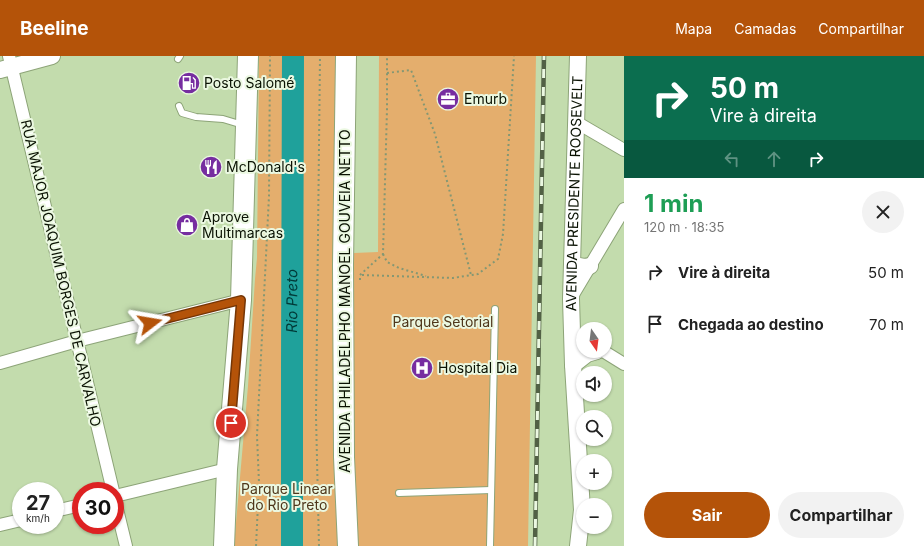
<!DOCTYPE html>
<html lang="pt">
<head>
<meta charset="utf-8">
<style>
  :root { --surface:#fff; --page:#f2f2f2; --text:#222; --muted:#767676; --accent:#b45309 }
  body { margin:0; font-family:Inter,sans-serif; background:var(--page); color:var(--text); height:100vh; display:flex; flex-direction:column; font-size:15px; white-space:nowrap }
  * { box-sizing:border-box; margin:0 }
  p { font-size:13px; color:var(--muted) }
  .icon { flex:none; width:22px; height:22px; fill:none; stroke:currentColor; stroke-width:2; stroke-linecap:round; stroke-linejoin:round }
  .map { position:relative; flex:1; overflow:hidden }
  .panel { display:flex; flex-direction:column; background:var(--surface); width:300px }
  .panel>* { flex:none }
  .banner { background:#0b6e4f; color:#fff; overflow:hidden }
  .needle { width:26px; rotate:166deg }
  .buttons { position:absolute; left:576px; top:266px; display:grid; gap:8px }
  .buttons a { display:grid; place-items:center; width:36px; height:36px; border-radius:50%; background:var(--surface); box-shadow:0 1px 3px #0004; font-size:20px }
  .speed { position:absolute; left:12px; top:426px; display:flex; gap:8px; font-size:20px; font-weight:700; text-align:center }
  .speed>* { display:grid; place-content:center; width:52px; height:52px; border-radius:50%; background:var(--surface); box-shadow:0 1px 3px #0004; line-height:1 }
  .speed small { font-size:10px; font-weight:400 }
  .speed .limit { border:6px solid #d22; background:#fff; color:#111 }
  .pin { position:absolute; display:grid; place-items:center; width:34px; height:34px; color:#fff; margin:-17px; border:2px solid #fff; border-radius:50%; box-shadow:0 1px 4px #0007 }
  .me { position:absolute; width:44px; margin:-22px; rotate:76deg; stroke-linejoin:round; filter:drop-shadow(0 0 3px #0008) }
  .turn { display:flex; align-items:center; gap:14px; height:84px; padding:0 20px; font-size:18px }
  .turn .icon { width:52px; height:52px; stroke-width:2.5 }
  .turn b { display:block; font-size:28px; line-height:34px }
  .lanes { display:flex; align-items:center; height:38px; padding:0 20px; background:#0003; justify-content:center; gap:20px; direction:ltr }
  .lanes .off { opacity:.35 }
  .round { display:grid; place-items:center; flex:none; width:42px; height:42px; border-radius:21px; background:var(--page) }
  .headline { display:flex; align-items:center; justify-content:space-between; height:68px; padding:0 20px }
  h1 { font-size:24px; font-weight:700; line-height:30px; color:#1e9e55 }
  .action { display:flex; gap:8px; margin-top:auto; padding:8px 20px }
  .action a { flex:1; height:46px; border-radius:24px; background:var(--accent); color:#fff; font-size:16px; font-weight:700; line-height:46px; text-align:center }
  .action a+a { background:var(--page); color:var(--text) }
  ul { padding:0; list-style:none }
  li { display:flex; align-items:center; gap:12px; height:52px; padding:0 20px }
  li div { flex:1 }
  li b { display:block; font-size:15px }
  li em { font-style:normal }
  header { display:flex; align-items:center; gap:24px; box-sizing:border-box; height:56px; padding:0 20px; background:var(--accent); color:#fff }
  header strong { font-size:19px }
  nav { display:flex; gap:22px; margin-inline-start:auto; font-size:14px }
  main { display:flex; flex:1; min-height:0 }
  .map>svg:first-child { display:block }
</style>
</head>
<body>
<header>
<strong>Beeline</strong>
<nav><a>Mapa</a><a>Camadas</a><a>Compartilhar</a></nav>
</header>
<main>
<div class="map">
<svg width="624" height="490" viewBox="0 0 624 490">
  <rect width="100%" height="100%" fill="#c3dcad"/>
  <!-- green -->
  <g fill="#e4ae6d">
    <path d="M259,0h77l-1,419 1,33 2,38h-104l14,-160 7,-107 2,-21z"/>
    <path d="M379,0h157l-8,490h-173l-3,-77 2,-216 24,-1z"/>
  </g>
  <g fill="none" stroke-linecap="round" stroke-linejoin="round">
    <!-- river -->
    <path stroke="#1fa19b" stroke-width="22" id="s1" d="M292,490v-178l1,-312"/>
    <!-- service casing -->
    <g stroke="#8da478" stroke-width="8">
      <g id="service">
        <path d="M178,3l2,-3"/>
        <path d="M179,50l3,7 14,4 27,2 20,6"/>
        <path d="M399,437l92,-3"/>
        <path d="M490,490l5,-237"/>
      </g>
    </g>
    <!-- minor casing -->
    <g stroke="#8da478" stroke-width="14">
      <g id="minor">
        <path d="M9,0l104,435"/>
        <path d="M576,66l48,28"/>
        <path d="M571,242l53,-89"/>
        <path d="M603,295l21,13"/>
        <path d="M0,307l77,-22 164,-41"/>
        <path d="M115,440l112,-27"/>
        <path d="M115,445l11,45"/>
        <path d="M55,455l26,-6"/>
        <path d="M0,469l21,-5"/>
      </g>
    </g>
    <!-- tertiary casing -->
    <g stroke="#8da478" stroke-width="18">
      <g id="tertiary">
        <path d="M0,14l52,-14"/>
        <path d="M572,207c6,4 11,5 18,3"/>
        <path d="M573,309l14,-11 10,-3"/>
        <path id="s2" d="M578,490l4,-36 -9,-145 -2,-66 7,-243"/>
      </g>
    </g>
    <!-- primary casing -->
    <g stroke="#8da478" stroke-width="22">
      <g id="primary">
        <path d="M346,0l-3,209 1,192 4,89"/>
        <path d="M224,490l3,-77 14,-169 7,-244"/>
      </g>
    </g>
    <!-- path -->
    <g stroke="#849773" stroke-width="2" stroke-dasharray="2 3" stroke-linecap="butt">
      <path d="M387,17l24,-3 24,64 36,141"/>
      <path d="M383,198l4,8 12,6 27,8"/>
      <path d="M362,219l91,3 25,-4 20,-15 5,-25 11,-178"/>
      <path d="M360,224v-5l23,-21 4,-145v-53"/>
      <path d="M256,490l3,-63 -2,-47 12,-240 1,-140"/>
      <path d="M319,490l-3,-130 4,-360"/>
    </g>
    <!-- service -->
    <use href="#service" stroke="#fff" stroke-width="6"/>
    <!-- minor -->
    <use href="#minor" stroke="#fff" stroke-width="12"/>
    <!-- tertiary -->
    <use href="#tertiary" stroke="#fff" stroke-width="16"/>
    <!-- primary -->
    <use href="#primary" stroke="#fff" stroke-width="20"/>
    <!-- rail casing -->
    <g stroke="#526145" stroke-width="4.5">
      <path id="rail" d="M535,490l9,-490"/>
    </g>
    <!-- rail -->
    <use href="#rail" stroke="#ebf8e1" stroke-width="3" stroke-dasharray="9" stroke-linecap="butt"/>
  </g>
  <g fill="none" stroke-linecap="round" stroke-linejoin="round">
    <!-- route casing -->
    <g stroke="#753606" stroke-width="10">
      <path id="route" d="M150,267l91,-23 -10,123"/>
    </g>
    <!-- route -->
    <use href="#route" stroke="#b45309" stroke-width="7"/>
  </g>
  <!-- icons -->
  <defs>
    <g id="fuel-disc" transform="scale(1.15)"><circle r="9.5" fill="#762da0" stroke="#ebf8e1"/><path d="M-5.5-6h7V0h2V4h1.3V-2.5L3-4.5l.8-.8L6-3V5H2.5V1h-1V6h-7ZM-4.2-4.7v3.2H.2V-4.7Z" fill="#fff"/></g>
    <g id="office-disc" transform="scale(1.15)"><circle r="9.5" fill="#762da0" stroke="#ebf8e1"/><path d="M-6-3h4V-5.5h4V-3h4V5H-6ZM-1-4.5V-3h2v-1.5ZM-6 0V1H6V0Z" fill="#fff"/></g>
    <g id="restaurant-disc" transform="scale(1.15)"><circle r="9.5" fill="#762da0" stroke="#ebf8e1"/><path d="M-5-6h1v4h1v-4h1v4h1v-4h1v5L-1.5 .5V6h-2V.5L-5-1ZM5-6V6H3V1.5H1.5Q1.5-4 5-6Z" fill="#fff"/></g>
    <g id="shop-disc" transform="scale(1.15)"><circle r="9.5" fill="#762da0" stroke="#ebf8e1"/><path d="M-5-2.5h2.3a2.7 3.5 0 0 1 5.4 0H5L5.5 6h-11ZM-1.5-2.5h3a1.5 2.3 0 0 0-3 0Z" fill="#fff"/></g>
    <g id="hospital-disc" transform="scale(1.15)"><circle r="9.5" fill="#762da0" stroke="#ebf8e1"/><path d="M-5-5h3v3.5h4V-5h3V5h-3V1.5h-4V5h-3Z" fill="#fff"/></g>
  </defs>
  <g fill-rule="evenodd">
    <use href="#fuel-disc" x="189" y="27"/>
    <use href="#office-disc" x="448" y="43"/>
    <use href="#restaurant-disc" x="211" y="111"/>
    <use href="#shop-disc" x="187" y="169"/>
    <use href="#hospital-disc" x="422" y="312"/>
  </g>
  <g text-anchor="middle" stroke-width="4" stroke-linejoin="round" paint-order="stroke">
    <!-- poi labels -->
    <g font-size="14" fill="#0a1203" stroke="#ebf8e1" text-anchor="start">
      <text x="204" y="32">Posto Salomé</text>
      <text x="464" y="48">Emurb</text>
      <text x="226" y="116">McDonald's</text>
      <text x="202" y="166">Aprove<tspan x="202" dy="16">Multimarcas</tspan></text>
      <text x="438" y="317">Hospital Dia</text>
    </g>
    <!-- street labels -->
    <g font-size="14" fill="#0a1203" stroke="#ebf8e1">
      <text dy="5" stroke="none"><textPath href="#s2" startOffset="353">AVENIDA PRESIDENTE ROOSEVELT</textPath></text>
      <text transform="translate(61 217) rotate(77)" y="5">RUA MAJOR JOAQUIM BORGES DE CARVALHO</text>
      <text transform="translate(345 245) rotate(-90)" y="5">AVENIDA PHILADELPHO MANOEL GOUVEIA NETTO</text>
    </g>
    <!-- park labels -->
    <g font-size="14" fill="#4f371b" stroke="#ebf8e1">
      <text x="443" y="271">Parque Setorial</text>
      <text x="287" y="438">Parque Linear<tspan x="287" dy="16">do Rio Preto</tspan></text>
    </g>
    <!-- water labels -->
    <g font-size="15" font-style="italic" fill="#013a38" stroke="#ebf8e1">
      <text dy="5" stroke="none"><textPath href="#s1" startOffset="245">Rio Preto</textPath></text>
    </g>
  </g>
</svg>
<div class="buttons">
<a><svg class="needle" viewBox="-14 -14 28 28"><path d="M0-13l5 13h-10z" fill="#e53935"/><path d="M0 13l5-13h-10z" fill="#767676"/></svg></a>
<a><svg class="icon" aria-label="sound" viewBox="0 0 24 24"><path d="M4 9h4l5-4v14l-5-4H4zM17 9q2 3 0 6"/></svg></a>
<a><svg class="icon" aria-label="search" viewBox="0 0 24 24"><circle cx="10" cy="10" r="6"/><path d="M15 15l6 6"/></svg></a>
<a>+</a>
<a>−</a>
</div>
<div class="speed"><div>27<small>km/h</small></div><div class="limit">30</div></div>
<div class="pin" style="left:231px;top:367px;background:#d93025"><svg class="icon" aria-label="arrive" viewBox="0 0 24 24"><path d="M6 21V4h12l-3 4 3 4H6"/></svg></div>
<svg class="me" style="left:150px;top:267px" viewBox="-20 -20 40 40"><path d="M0-17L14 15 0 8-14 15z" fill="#b45309" stroke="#fff" stroke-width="4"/></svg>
</div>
<section class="panel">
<div class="banner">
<div class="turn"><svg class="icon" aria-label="right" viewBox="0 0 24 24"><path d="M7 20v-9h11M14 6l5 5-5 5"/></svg><div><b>50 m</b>Vire à direita</div></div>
<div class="lanes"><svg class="icon off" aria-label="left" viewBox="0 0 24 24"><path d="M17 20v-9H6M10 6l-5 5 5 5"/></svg><svg class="icon off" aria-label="ahead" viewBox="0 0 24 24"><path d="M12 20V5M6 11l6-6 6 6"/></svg><svg class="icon" aria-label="right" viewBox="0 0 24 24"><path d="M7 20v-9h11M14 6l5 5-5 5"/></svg></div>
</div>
<div class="headline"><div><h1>1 min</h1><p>120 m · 18:35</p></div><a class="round"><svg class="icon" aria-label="close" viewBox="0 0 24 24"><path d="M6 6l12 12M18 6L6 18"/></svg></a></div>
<ul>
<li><svg class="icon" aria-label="right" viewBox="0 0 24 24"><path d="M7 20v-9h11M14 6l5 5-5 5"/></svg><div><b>Vire à direita</b></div><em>50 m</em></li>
<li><svg class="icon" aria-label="arrive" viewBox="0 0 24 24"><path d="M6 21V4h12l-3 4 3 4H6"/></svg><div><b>Chegada ao destino</b></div><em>70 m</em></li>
</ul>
<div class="action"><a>Sair</a><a>Compartilhar</a></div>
</section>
</main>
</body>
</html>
